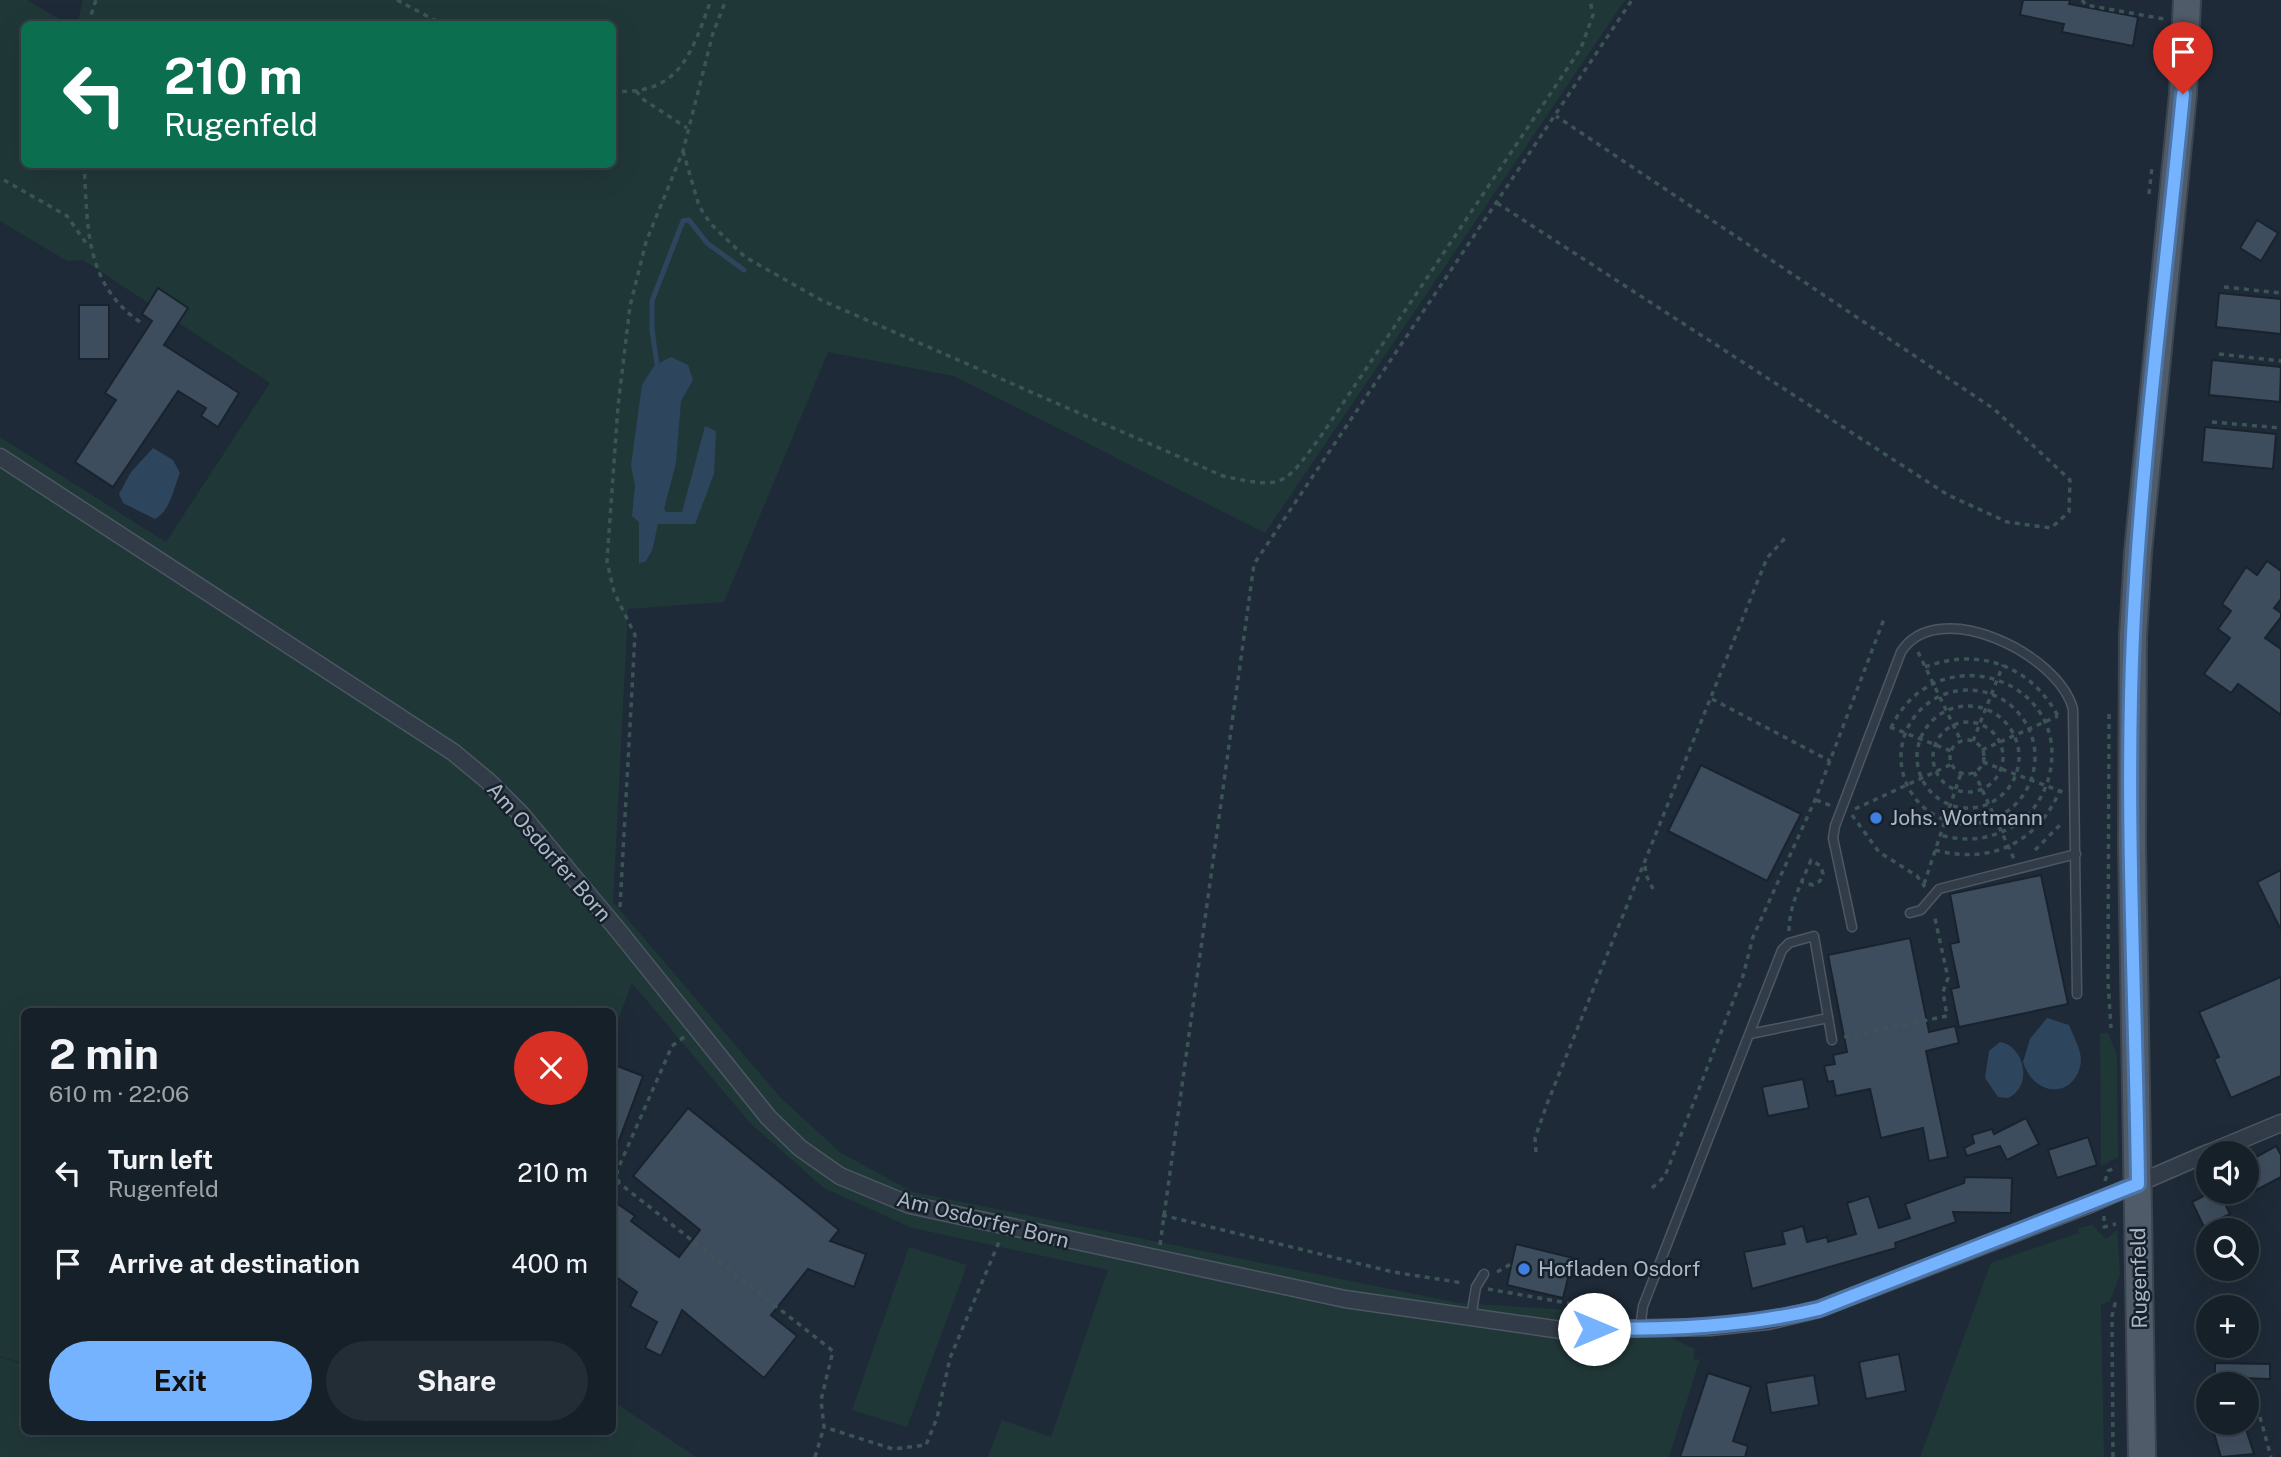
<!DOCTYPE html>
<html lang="en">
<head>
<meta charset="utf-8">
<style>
  :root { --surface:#162029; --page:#232d35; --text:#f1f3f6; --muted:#9ea3a8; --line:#353e46; --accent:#76b3ff }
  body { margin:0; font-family:"Public Sans",sans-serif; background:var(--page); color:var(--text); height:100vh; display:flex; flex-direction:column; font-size:26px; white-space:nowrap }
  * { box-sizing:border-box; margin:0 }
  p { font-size:23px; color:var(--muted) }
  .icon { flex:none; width:38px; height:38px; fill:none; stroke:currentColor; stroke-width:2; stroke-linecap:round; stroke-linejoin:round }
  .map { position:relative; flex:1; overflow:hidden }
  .side { position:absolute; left:21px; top:1008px; width:595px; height:427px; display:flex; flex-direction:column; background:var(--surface); border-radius:10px; box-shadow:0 7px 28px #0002,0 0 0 2px var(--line) }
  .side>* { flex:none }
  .top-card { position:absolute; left:21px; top:21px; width:595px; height:147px; border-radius:10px; box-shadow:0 7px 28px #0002,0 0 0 2px var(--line); background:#0b6e4f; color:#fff; overflow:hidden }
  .fabs { position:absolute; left:2196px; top:1141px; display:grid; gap:14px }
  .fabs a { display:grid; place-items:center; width:63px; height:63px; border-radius:50%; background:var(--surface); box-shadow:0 7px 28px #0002,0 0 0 2px var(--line); font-size:35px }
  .pin { position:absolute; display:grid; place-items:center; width:60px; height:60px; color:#fff; margin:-72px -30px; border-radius:50% 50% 50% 0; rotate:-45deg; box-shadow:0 0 7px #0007 }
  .pin .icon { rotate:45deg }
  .me { position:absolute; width:77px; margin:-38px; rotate:90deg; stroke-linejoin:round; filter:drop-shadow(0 0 5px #0008) }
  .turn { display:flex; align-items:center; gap:24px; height:147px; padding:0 28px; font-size:32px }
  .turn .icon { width:91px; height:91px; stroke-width:2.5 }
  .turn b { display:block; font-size:49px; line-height:60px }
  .round { display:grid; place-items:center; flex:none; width:74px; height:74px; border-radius:37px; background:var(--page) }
  .head { display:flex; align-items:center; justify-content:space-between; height:119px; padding:0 28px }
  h1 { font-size:42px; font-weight:700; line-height:52px }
  .action { display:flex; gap:14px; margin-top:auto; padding:14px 28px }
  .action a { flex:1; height:80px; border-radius:42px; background:var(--accent); color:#111; font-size:28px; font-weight:700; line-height:80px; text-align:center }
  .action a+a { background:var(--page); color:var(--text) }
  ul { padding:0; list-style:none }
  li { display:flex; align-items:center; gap:21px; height:91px; padding:0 28px }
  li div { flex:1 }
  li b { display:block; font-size:26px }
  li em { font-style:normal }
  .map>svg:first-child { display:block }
</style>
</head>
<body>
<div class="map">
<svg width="2281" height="1457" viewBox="0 0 2281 1457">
  <rect width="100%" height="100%" fill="#1e2a37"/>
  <!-- green -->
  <g fill="#203738">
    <path d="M0,0h27l41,24h-44v140h588v-140h-535l6,-24h1542l-360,533 -311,-157 -126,-24 -104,250 -96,7 -15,293 168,196 60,55 72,39 546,111 160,10 76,36 -2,11 7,-1 -31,98h-681l14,-37 49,17 57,-167 -196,-42 -88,-40 -74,-65 -118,-140 -19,51 -1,-22h-588v352l-24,-8v-919l166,105 104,-159 -187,-123 -16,1 -67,-40z"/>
    <path d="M2100,1033h8l9,22 1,102 -17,9z"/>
    <path d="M2092,1225l14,14 11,-9 3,45 -10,26 -9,3 3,153h-184l71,-194 88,-30 -1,-5z"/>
    <path d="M909,1247l58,18 -60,162 -55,-17z"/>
    <path d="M0,1357l24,8v67h588l1,-31 83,56h-696z"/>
  </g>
  <!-- water -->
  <g fill="#2e455e">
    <path d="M671,357l17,8 5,15 -12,21 -5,62 -12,46 2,3h16l23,-86 11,5 -2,43 -19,50h-37l-6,27 -7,11 -6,1v-41l-7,-6 3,-30 -4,-21 11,-80 12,-19z"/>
    <path d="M153,448l20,12 7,13c-7,16 -9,37 -25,46l-32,-16 -4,-9 12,-22z"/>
    <path d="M2047,1018l22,7c5,13 15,28 11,42 -8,31 -46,30 -57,-5l7,-23z"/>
    <path d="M2000,1042c25,4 33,45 8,56l-10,-1 -13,-19 4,-27z"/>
  </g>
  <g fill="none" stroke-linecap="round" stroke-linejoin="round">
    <!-- stream -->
    <path stroke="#2e455e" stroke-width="5" d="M657,364l-5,-34v-29l31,-80 6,-1 18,23 37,27"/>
  </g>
  <!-- building -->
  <g fill="#3e4d5d" stroke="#19232e" stroke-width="2">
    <path d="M2023,0h47l-1,4 69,13 -5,29 -71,-14 2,-8 -44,-9z"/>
    <path d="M2257,220l21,13 -17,28 -21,-13z"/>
    <path d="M158,288l30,20 -24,37 75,48 -21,34 -17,-11 5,-8 -28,-17 -65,96 -38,-25 41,-62 -11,-7 47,-72 -10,-7z"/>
    <path d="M2219,293l62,6v35l-65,-7z"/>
    <rect x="79" y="305" width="30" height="54"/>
    <path d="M2212,360l69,7 -1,35 -71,-7z"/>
    <path d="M2205,427l71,7 -3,35 -71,-7z"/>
    <path d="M2267,561l14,10v28l-7,9 7,5v4l-16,21 16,11v66l-43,-31 -7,9 -27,-19 26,-36 -12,-9 13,-18 -9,-7 24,-37 11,8z"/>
    <path d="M1701,765l100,49 -34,67 -99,-50z"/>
    <path d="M2281,870v60l-24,-48z"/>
    <path d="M2041,875l27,129 -109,23 -8,-38 8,-2 -9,-43 9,-2 -9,-48z"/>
    <path d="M1910,938l19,94 26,-6 4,17 -33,8 22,106 -19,4 -6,-33 -42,10 -11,-49 -34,7 -3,-15 -5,1 -4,-16 11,-2 -2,-9 14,-3 -19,-97z"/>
    <path d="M2281,977v99l-50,22 -17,-39 5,-2 -20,-45z"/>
    <path d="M612,1064l31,12 -29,78 -2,-1z"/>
    <path d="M1803,1079l6,29 -41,8 -6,-29z"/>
    <path d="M688,1108l151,122 -9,11 36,13 -12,33 -46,-18 -37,46 26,21 -33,42 -82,-68 -21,46 -16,-8 12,-26 -27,-16 7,-14 -25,-18v-74l23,16 -4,5 48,36 21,-27 -67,-54z"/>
    <path d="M2026,1118l13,26 -32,16 -7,-14 -33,10 -3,-8 10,-5 -2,-8 20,-6 2,5z"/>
    <path d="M2088,1137l9,28 -40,13 -9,-28z"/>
    <path d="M2276,1146l5,9v22l-55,29 4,8 -26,13 -12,-25 19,-10h36v-30z"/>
    <path d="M1965,1177l47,1 -1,35 -58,-1 3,10 -61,21 1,5 -144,41 -8,-37 41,-8 -3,-12 21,-6 4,16 20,-5 1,5 28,-8 -9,-31 22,-7 10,32 31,-10 -5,-14 59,-21z"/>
    <path d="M1516,1244l57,14 -10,40 -56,-13z"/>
    <path d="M1899,1354l7,37 -40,8 -7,-37z"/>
    <path d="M2215,1363l55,1v15l-55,-2z"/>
    <path d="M1708,1373l43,14 -18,54 15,5 -3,11h-65z"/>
    <path d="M1814,1375l5,30 -48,8 -5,-30z"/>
    <path d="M2211,1423h33l10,31 -33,3z"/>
  </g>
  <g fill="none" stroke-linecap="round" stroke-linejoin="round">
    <!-- service casing -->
    <g stroke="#4c5763" stroke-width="11">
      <g id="service">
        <path d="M1910,913l11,-3 18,-21 137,-35"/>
        <path d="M1852,927l-19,-89 2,-12 66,-174c36,-57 157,1 172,57l4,285"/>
        <path d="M1750,1034l78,-16"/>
        <path d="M1471,1317l5,-30 8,-13"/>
        <path d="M1640,1329l3,-23 139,-356 7,-7 25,-7 18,104"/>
      </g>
    </g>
    <!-- minor casing -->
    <g stroke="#4c5763" stroke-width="19">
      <g id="minor">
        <path d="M0,457l453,295 35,29 33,33 96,115 151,188 32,31 40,28 70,29 435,94 216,31 149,-3 58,-6 51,-12 269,-104 120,-52"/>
        <path d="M2209,1153l72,-30"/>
      </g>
    </g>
    <!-- primary casing -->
    <g stroke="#3b4551" stroke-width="30">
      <path id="primary" d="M2142,1457l-10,-613 1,-208 5,-84 45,-458 4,-94"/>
    </g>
    <!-- path -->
    <g stroke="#3d5456" stroke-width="3.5" stroke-dasharray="5 5" stroke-linecap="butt">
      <path d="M397,0l45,24"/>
      <path d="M2082,0l4,5 78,14"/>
      <path d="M88,24l8,-24"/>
      <path d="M612,91c68,5 79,-37 99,-91"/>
      <path d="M636,91l8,9 43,28"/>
      <path d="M683,151l16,55 11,17 35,34 76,43 402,176c63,14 61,9 98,-40l260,-388 12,-33 -3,-15"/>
      <path d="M84,164c4,64 0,121 59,160"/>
      <path d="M4,180l63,36 21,30"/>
      <path d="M2149,194l3,-27"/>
      <path d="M1497,203l451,292 59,27 44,6 18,-16 1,-32 -76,-71 -438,-293"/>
      <path d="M2224,287l57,6"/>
      <path d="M2219,354l62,7"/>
      <path d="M2212,422l69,6"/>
      <path d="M1918,652l43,89"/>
      <path d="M1925,667c54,-20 105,-2 133,49"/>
      <circle cx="1968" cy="757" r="67"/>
      <path d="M1712,699l118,62"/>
      <circle cx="1968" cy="757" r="51"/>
      <path d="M2109,714l-1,268 3,46"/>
      <circle cx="1968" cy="757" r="35"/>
      <path d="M1890,727l61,24"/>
      <path d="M1891,728c44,-95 183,-50 158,49 -5,17 -14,33 -28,44 -25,18 -52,22 -81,14"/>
      <circle cx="1967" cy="757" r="17"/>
      <path d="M1973,741l30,-76"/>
      <path d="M1982,750l76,-34"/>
      <path d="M1983,762l80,30"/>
      <path d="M1974,772l40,87"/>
      <path d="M1816,800l16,6"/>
      <path d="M1855,809l97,-45"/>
      <path d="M1852,815l27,37 38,24 8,11"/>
      <path d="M1935,850c55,15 103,-7 125,-60"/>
      <path d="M2035,850l27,-27"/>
      <path d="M1645,866l1,9 7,14"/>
      <path d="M1924,884l37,-111"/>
      <path d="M620,907l15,-272 -21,-43 -7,-31 11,-155 12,-100 16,-64 37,-91 30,-118 13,-33"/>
      <path d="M1789,931c0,-25 12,-47 22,-71l10,6 2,8 -3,7 -7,4 -11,-3"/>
      <path d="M684,1037l-12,9 -55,125 2,12 214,168 -12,49 3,27 69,22 33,-4 11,-27 13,-60 49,-116"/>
      <path d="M1844,1037l103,-21 -4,-24 5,-14 -14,-64"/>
      <path d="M1536,1152l-1,-14 12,-34 220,-546 19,-21"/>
      <path d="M2105,1181l3,-10 9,-4"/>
      <path d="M1652,1188l13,-12 78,-200 10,-39 62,-137 69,-181"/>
      <path d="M1162,1215l231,57 70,11"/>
      <path d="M2104,1216v11l12,-3"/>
      <path d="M1160,1245l94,-681 378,-564"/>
      <path d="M1497,1272l14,-8"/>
      <path d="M1488,1289l85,15"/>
      <path d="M2252,1388l19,69"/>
      <path d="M815,1457l9,-30"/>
      <path d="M2113,1457l-1,-141 4,-16"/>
    </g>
    <!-- service -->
    <use href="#service" stroke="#313c48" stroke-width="8"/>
    <!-- minor -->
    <use href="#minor" stroke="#313c48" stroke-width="16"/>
    <!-- primary -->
    <use href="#primary" stroke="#4f5b68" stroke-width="26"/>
  </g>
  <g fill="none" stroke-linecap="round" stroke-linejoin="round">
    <!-- route casing -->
    <g stroke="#4d74a6" stroke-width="18">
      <path id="route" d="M1594,1329c77,0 149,-2 225,-20l319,-125c-2,-183 -13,-366 -5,-549 8,-180 33,-361 50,-541"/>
    </g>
    <!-- route -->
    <use href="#route" stroke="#76b3ff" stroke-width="12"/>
  </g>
  <!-- markers -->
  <g fill="#3f7fe0" stroke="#17212c" stroke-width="2.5">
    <circle cx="1876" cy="818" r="7"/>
    <circle cx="1524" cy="1269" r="7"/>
  </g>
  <g text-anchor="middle" stroke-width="5" stroke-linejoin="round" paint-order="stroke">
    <!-- poi labels -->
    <g font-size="21" fill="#abb7c5" stroke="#17212c" text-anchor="start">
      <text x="1890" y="825">Johs. Wortmann</text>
      <text x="1538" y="1276">Hofladen Osdorf</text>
    </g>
    <!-- street labels -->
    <g font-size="21" fill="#abb7c5" stroke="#17212c">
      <text transform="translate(549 852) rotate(49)" y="7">Am Osdorfer Born</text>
      <text transform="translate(983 1220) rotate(14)" y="7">Am Osdorfer Born</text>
      <text transform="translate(2139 1278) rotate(-91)" y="7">Rugenfeld</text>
    </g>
  </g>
</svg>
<div class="fabs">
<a><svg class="icon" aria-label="sound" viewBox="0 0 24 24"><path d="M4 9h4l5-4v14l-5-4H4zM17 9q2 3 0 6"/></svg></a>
<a><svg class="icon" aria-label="search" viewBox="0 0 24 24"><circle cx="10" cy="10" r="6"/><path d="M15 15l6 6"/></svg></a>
<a>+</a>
<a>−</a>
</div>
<div class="pin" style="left:2183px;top:94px;background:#d93025"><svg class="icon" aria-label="arrive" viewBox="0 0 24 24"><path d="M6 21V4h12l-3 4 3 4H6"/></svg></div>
<svg class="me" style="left:1594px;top:1329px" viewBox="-20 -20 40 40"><circle r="19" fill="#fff"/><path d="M0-13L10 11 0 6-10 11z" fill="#76b3ff"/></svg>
<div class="top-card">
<div class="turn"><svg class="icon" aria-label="left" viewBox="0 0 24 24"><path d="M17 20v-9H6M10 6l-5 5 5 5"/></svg><div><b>210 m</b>Rugenfeld</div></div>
</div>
<section class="side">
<div class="head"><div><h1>2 min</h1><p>610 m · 22:06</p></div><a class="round" style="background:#d93025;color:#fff"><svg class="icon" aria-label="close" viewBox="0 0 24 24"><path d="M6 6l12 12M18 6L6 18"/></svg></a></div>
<ul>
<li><svg class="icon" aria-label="left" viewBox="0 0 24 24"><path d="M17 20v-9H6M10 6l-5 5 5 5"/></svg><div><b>Turn left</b><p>Rugenfeld</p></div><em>210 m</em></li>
<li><svg class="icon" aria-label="arrive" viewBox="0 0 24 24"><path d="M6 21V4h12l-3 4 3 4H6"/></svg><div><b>Arrive at destination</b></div><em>400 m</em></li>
</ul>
<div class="action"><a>Exit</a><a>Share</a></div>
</section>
</div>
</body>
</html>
